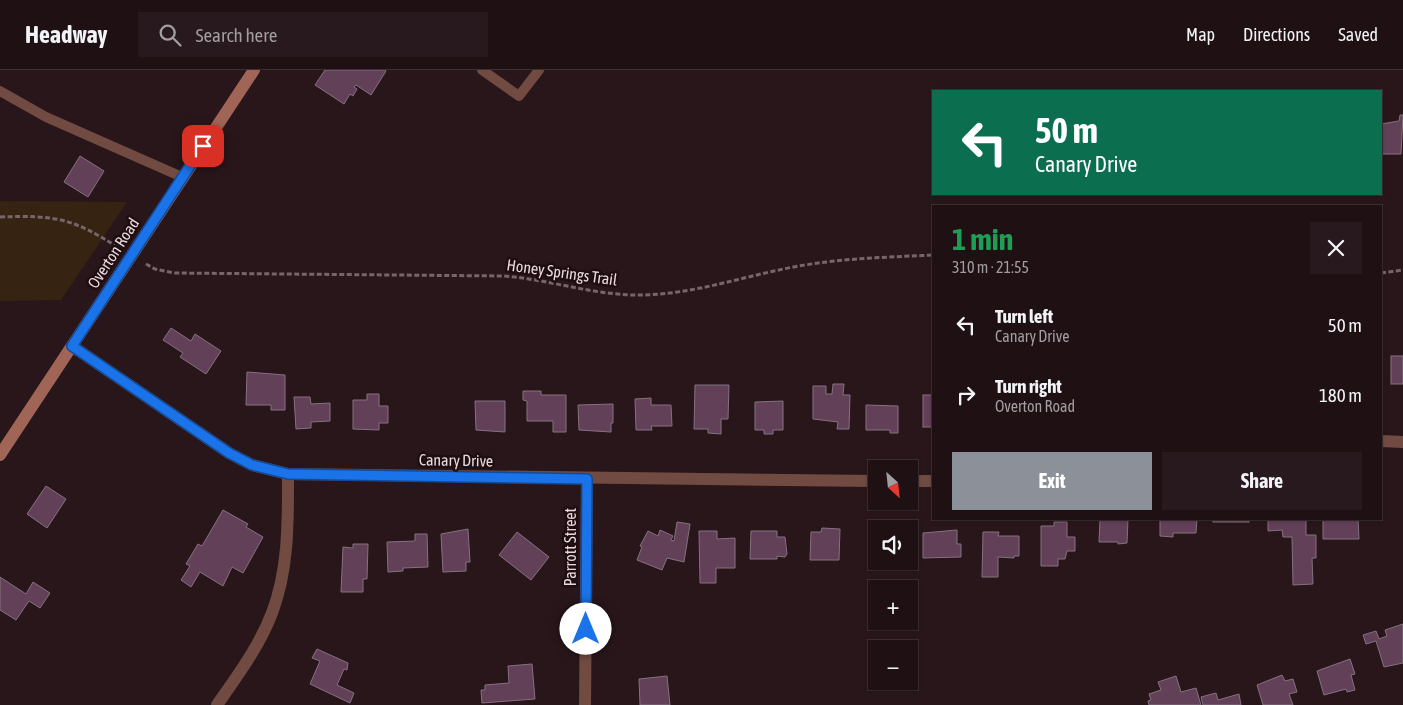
<!DOCTYPE html>
<html lang="en">
<head>
<meta charset="utf-8">
<style>
  :root { --surface:#1f1014; --page:#27191d; --text:#f1f3f6; --muted:#a19da0; --line:#3c3034; --accent:#8c9099 }
  body { margin:0; font-family:"Asap Condensed",sans-serif; background:var(--page); color:var(--text); height:100vh; display:flex; flex-direction:column; font-size:19px; white-space:nowrap }
  * { box-sizing:border-box; margin:0 }
  p { font-size:16px; color:var(--muted) }
  .icon { flex:none; width:28px; height:28px; fill:none; stroke:currentColor; stroke-width:2; stroke-linecap:round; stroke-linejoin:round }
  .map { position:relative; flex:1; overflow:hidden }
  .panel { position:absolute; left:932px; top:135px; width:450px; height:315px; display:flex; flex-direction:column; background:var(--surface); border-radius:0px; box-shadow:0 1px 4px #0004,0 0 0 1px var(--line) }
  .panel>* { flex:none }
  .guide { position:absolute; left:932px; top:20px; width:450px; height:105px; border-radius:0px; box-shadow:0 1px 4px #0004,0 0 0 1px var(--line); background:#0b6e4f; color:#fff; overflow:hidden }
  .needle { width:32px; rotate:153deg }
  .tools { position:absolute; left:868px; top:390px; display:grid; gap:10px }
  .tools a { display:grid; place-items:center; width:50px; height:50px; border-radius:0px; background:var(--surface); box-shadow:0 1px 4px #0004,0 0 0 1px var(--line); font-size:25px }
  .pin { position:absolute; display:grid; place-items:center; width:42px; height:42px; color:#fff; margin:-21px; border-radius:10px; box-shadow:0 2px 8px #0006 }
  .me { position:absolute; width:55px; margin:-28px; rotate:0deg; stroke-linejoin:round; filter:drop-shadow(0 0 4px #0008) }
  .turn { display:flex; align-items:center; gap:18px; height:105px; padding:0 20px; font-size:22px }
  .turn .icon { width:65px; height:65px; stroke-width:2.5 }
  .turn b { display:block; font-size:35px; line-height:42px }
  .round { display:grid; place-items:center; flex:none; width:52px; height:52px; border-radius:0px; background:var(--page) }
  .overview { display:flex; align-items:center; justify-content:space-between; height:85px; padding:0 20px }
  h1 { font-size:30px; font-weight:700; line-height:38px; color:#1e9e55 }
  .action { display:flex; gap:10px; margin-top:auto; padding:10px 20px }
  .action a { flex:1; height:58px; border-radius:0px; background:var(--accent); color:#fff; font-size:20px; font-weight:700; line-height:58px; text-align:center }
  .action a+a { background:var(--page); color:var(--text) }
  ul { padding:0; list-style:none }
  li { display:flex; align-items:center; gap:15px; height:70px; padding:0 20px }
  li div { flex:1 }
  li b { display:block; font-size:19px }
  li em { font-style:normal }
  header { display:flex; align-items:center; gap:30px; box-sizing:border-box; height:70px; padding:0 25px; background:var(--surface); border-bottom:1px solid var(--line) }
  header strong { font-size:24px }
  nav { display:flex; gap:28px; margin-inline-start:auto; font-size:18px }
  .search { width:350px; height:45px; background:var(--page); display:flex; align-items:center; gap:12px; box-sizing:border-box; padding:0 18px; border-radius:0px; color:var(--muted); font-size:19px }
  .map>svg:first-child { display:block }
</style>
</head>
<body>
<header>
<strong>Headway</strong>
<div class="search"><svg class="icon" aria-label="search" viewBox="0 0 24 24"><circle cx="10" cy="10" r="6"/><path d="M15 15l6 6"/></svg>Search here</div>
<nav><a>Map</a><a>Directions</a><a>Saved</a></nav>
</header>
<div class="map">
<svg width="1403" height="635" viewBox="0 0 1403 635">
  <rect width="100%" height="100%" fill="#29161a"/>
  <!-- green -->
  <path fill="#362311" d="M0,131l127,1 -66,98 -61,1z"/>
  <!-- building -->
  <g fill="#624058" stroke="#85727f">
    <path d="M325,0h59l2,1 -15,24 -15,-10 -2,2 3,2 -4,7 -3,-2 -6,10 -29,-19z"/>
    <path d="M1400,45h3l-2,39h-20v-30l18,-3z"/>
    <path d="M80,86l24,15 -16,26 -24,-15z"/>
    <path d="M171,258l20,13 4,-7 26,17 -15,23 -26,-17 3,-4 -20,-13z"/>
    <rect x="1391" y="286" width="12" height="28"/>
    <path d="M247,302l38,3v35h-14v-5h-25z"/>
    <path d="M833,314h11l-1,11h7l-1,34h-12l1,-7 -25,-3v-33h13v8h6z"/>
    <path d="M695,315h34l-1,34h-7v15l-13,-1v-4h-14z"/>
    <path d="M523,321h18v4h25v37h-13v-11h-26v-20l-4,-1z"/>
    <path d="M367,324h12v12h9v17h-9v7l-26,-1v-29h14z"/>
    <rect x="923" y="325" width="11" height="32"/>
    <path d="M294,327h16l1,7 19,-1v18l-19,1v6l-15,1z"/>
    <path d="M651,328v7h20l1,21h-21l1,4h-16l-1,-31z"/>
    <path d="M475,331h30v31l-29,-2z"/>
    <path d="M783,331v29h-10v4h-9v-4h-9v-28z"/>
    <path d="M613,334v19h-2v9l-32,-2 -1,-25z"/>
    <path d="M866,335l32,1v27h-8v-3h-24z"/>
    <path d="M46,416l20,13 -19,29 -20,-14z"/>
    <path d="M223,440l25,14 -2,3 17,10 -20,36 -11,-6 -9,19 -23,-14 -9,15 -10,-7 9,-14 -4,-2 12,-20 4,2z"/>
    <path d="M1100,449h28l-1,24 -9,1v-2h-19z"/>
    <path d="M1160,449h37l-1,14h-23v4l-13,-1z"/>
    <rect x="1213" y="449" width="36" height="3"/>
    <path d="M1268,449h38v16h10v23h-4l1,26 -20,1 -1,-48h-9l-1,-7 -14,1z"/>
    <path d="M1323,449h35l1,20h-36z"/>
    <path d="M677,452l13,2 -6,38 -17,-4 -5,12 -25,-10 5,-13 -2,-1 8,-15 10,5 2,-6 13,6 -2,4 3,1z"/>
    <path d="M1054,452h13v15h8v14h-8l-2,8h-7v7h-17v-40h13z"/>
    <path d="M822,458l18,1 -1,31h-29l1,-28h10z"/>
    <path d="M468,459l2,33h-4v9l-23,1 -2,-38z"/>
    <path d="M957,460v14h4v13l-38,1v-25z"/>
    <path d="M699,461h18v8l18,-1v30h-19v15h-16z"/>
    <path d="M751,461h26v6h8l2,17 -2,3 -8,-1v3h-27z"/>
    <path d="M517,462l32,25 -18,23 -32,-25z"/>
    <path d="M983,462h16l-1,4h21v20h-5v2l-16,-1v20h-16z"/>
    <path d="M415,464h12l1,33 -25,1v3l-15,1 -1,-30 28,-1z"/>
    <path d="M870,472h6v19h32v5l-8,3v-3h-15v3h-15z"/>
    <path d="M353,474h15l-1,35h-4v13h-22l2,-45 10,1z"/>
    <path d="M0,507l26,17 7,-12 17,11 -10,15 -11,-7 -13,19 -16,-10z"/>
    <path d="M1403,554v39l-19,4 -8,-26 -10,3 -3,-9 13,-4 3,8 8,-3 -2,-6z"/>
    <path d="M317,579l31,14 -1,7 -3,-1 -7,16 17,8 -4,10 -40,-19 10,-23 -8,-3z"/>
    <path d="M1350,589l5,15 -4,1 4,15 -8,2 -1,-3 -22,6 -7,-24z"/>
    <path d="M532,594l3,35 -53,4 -1,-13h4v-5l24,-2 -1,-17z"/>
    <path d="M1282,605l3,6 8,-2 4,13 -8,2 4,11h-30l-6,-20z"/>
    <path d="M667,606l3,29h-30l-1,-26z"/>
    <path d="M1176,606l5,16 15,-4 5,17h-52l-1,-4 3,-1 -2,-6 12,-4 -3,-8z"/>
    <path d="M1216,623l2,7 21,-6 2,11h-38l-2,-8z"/>
  </g>
  <g fill="none" stroke-linecap="round" stroke-linejoin="round">
    <!-- path -->
    <g stroke="#776669" stroke-width="3" stroke-dasharray="5 2.5" stroke-linecap="butt">
      <path d="M0,147c56,-2 72,1 119,31"/>
      <path d="M146,194l9,5 19,4 329,3c44,3 86,18 131,19 59,1 114,-21 171,-30 43,-7 86,-8 129,-10"/>
      <path d="M1381,203l22,-3"/>
    </g>
    <!-- lane -->
    <g stroke="#714b42" stroke-width="10">
      <path d="M482,0l37,26 20,-26"/>
      <path d="M0,21l46,26 136,60"/>
    </g>
    <!-- street -->
    <g stroke="#714b42" stroke-width="12">
      <path d="M72,276l157,107 23,12 36,9 588,7"/>
      <path d="M1381,371l22,1"/>
      <path d="M909,411h25"/>
      <path d="M217,635c20,-29 42,-58 55,-92 17,-45 16,-92 16,-139"/>
      <path d="M585,635l2,-226"/>
    </g>
    <!-- secondary -->
    <path stroke="#a06556" stroke-width="12" d="M0,385l254,-385"/>
  </g>
  <g fill="none" stroke-linecap="round" stroke-linejoin="round">
    <!-- route casing -->
    <g stroke="#114b97" stroke-width="12">
      <path id="route" d="M203,76l-131,200 157,107 23,12 36,9 299,5 -1,150"/>
    </g>
    <!-- route -->
    <use href="#route" stroke="#1a73e8" stroke-width="9"/>
  </g>
  <g text-anchor="middle" stroke-width="5" stroke-linejoin="round" paint-order="stroke">
    <!-- street labels -->
    <g font-size="16" fill="#e8dadc" stroke="#1f0d11">
      <text transform="translate(113 183) rotate(-57)" y="6">Overton Road</text>
      <text transform="translate(562 202) rotate(8)" y="6">Honey Springs Trail</text>
      <text transform="translate(456 390) rotate(1)" y="6">Canary Drive</text>
      <text transform="translate(570 477) rotate(-90)" y="6">Parrott Street</text>
    </g>
  </g>
</svg>
<div class="tools">
<a><svg class="needle" viewBox="-14 -14 28 28"><path d="M0-13l5 13h-10z" fill="#e53935"/><path d="M0 13l5-13h-10z" fill="#a19da0"/></svg></a>
<a><svg class="icon" aria-label="sound" viewBox="0 0 24 24"><path d="M4 9h4l5-4v14l-5-4H4zM17 9q2 3 0 6"/></svg></a>
<a>+</a>
<a>−</a>
</div>
<div class="pin" style="left:203px;top:76px;background:#d93025"><svg class="icon" aria-label="arrive" viewBox="0 0 24 24"><path d="M6 21V4h12l-3 4 3 4H6"/></svg></div>
<svg class="me" style="left:586px;top:559px" viewBox="-20 -20 40 40"><circle r="19" fill="#fff"/><path d="M0-13L10 11 0 6-10 11z" fill="#1a73e8"/></svg>
<div class="guide">
<div class="turn"><svg class="icon" aria-label="left" viewBox="0 0 24 24"><path d="M17 20v-9H6M10 6l-5 5 5 5"/></svg><div><b>50 m</b>Canary Drive</div></div>
</div>
<section class="panel">
<div class="overview"><div><h1>1 min</h1><p>310 m · 21:55</p></div><a class="round"><svg class="icon" aria-label="close" viewBox="0 0 24 24"><path d="M6 6l12 12M18 6L6 18"/></svg></a></div>
<ul>
<li><svg class="icon" aria-label="left" viewBox="0 0 24 24"><path d="M17 20v-9H6M10 6l-5 5 5 5"/></svg><div><b>Turn left</b><p>Canary Drive</p></div><em>50 m</em></li>
<li><svg class="icon" aria-label="right" viewBox="0 0 24 24"><path d="M7 20v-9h11M14 6l5 5-5 5"/></svg><div><b>Turn right</b><p>Overton Road</p></div><em>180 m</em></li>
</ul>
<div class="action"><a>Exit</a><a>Share</a></div>
</section>
</div>
</body>
</html>
